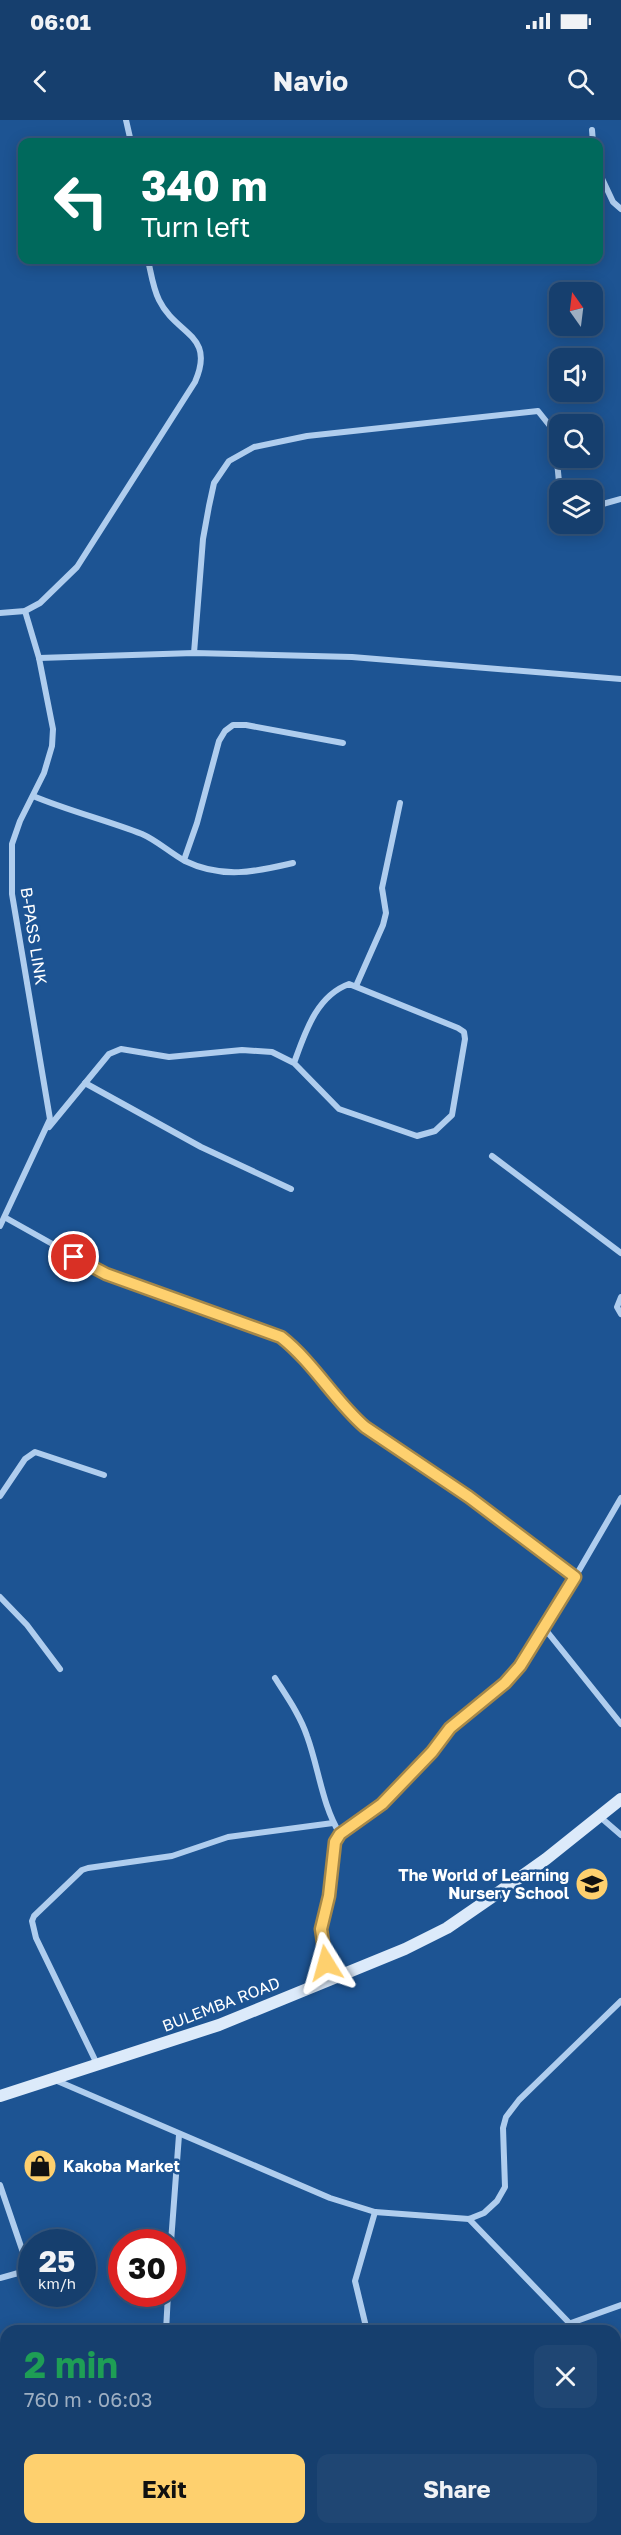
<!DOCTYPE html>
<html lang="en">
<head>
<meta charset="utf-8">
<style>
  :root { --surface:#163f6e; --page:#1f4673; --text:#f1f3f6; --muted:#9eafc2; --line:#355881; --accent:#fed06e }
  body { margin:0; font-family:"Golos Text",sans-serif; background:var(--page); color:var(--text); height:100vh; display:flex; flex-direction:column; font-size:22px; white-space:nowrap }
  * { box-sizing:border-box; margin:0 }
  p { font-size:20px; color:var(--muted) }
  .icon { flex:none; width:33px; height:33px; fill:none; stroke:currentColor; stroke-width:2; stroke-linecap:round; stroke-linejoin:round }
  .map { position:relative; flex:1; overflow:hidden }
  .panel { position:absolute; left:0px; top:2205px; width:621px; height:210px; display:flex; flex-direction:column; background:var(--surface); border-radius:18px 18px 0 0; box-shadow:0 3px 15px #0003,0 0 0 2px var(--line) }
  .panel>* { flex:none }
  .guide { position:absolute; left:18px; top:18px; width:585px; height:126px; border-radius:12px; box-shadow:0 3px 15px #0003,0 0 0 2px var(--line); background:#00695c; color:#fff; overflow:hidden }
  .needle { width:39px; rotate:346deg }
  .buttons { position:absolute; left:549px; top:162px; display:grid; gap:12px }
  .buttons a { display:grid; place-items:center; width:54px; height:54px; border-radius:12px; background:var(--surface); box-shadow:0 3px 15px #0003,0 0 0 2px var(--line); font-size:30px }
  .speed { position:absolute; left:18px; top:2109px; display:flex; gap:12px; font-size:30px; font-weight:700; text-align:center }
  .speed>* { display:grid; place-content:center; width:78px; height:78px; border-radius:50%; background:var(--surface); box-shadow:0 3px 15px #0003,0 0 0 2px var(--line); line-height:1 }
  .speed small { font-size:15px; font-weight:400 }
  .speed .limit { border:9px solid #d22; background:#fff; color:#111 }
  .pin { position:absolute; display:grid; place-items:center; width:51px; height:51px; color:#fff; margin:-26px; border:3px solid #fff; border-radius:50%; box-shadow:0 2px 6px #0007 }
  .me { position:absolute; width:66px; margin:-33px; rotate:352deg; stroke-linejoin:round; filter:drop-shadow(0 0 4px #0008) }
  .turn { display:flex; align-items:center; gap:21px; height:126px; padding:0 24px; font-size:27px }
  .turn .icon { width:78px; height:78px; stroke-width:2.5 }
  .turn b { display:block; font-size:42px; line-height:51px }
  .round { display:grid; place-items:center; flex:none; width:63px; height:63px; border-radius:12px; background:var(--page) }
  .overview { display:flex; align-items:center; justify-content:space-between; height:102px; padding:0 24px }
  h1 { font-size:36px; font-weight:700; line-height:45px; color:#1e9e55 }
  .button { display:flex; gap:12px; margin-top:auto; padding:12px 24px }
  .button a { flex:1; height:69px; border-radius:12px; background:var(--accent); color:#111; font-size:24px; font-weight:700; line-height:69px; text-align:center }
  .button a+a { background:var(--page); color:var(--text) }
  .status { display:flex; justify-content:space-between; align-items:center; height:42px; padding:0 30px; background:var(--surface); direction:ltr }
  .status svg { height:16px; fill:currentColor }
  header { display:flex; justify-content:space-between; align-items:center; height:78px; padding:0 24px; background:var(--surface); font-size:27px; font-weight:700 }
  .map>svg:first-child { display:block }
</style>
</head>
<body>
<div class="status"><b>06:01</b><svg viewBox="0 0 49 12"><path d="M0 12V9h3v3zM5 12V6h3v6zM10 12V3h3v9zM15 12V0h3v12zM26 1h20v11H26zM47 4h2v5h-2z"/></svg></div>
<header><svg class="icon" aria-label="back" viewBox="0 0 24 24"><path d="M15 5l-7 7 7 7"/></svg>Navio<svg class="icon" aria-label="search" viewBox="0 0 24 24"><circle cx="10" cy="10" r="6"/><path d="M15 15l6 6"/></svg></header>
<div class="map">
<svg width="621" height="2415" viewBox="0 0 621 2415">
  <rect width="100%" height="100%" fill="#1d5493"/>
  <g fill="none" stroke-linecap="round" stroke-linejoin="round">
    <!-- minor -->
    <g stroke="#afcdee" stroke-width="6">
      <path d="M126,0l5,22"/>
      <path d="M592,10l1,12"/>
      <path d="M598,50l15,32 8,7"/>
      <path d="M592,387l29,-8"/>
      <path d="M0,493l25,-2 15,-8 37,-36 118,-185c21,-48 -19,-47 -36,-82 -6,-12 -8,-27 -11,-40"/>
      <path d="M194,533l9,-114 6,-33 5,-23 15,-22 25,-14 53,-11 231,-25 16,20 6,61"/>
      <path d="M39,538l155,-5 158,4 269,22"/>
      <path d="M33,676c36,15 73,24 109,38 16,7 28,19 43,27 37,18 70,11 108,2"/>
      <path d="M184,740l13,-37 22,-82 6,-10 8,-6h13l97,18"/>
      <path d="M356,866l27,-61 3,-12 -4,-25 18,-85"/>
      <path d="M85,963l116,64 90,42"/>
      <path d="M49,1007l60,-73 12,-5 48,8 73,-7 30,2 22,11 45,46 78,27 18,-5 17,-16 13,-76 -1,-7 -6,-4 -109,-44c-33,12 -44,49 -55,79"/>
      <path d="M492,1036l129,97"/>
      <path d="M6,1098l100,56 175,63c33,26 53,62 84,90l104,70 106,80"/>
      <path d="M0,1106l50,-107 -38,-225v-50l8,-23 24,-48 8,-27 1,-17 -14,-71 -14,-47"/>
      <path d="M621,1177l-4,10 4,7"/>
      <path d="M0,1376l25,-37 10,-7 69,23"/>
      <path d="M0,1477l27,28 33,44"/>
      <path d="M545,1509l76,95"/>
      <path d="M275,1558c12,19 25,37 32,58 12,33 15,69 33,98"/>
      <path d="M599,1696l22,19"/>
      <path d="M320,1862l6,-19 -5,-34 8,-32 6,-54 5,-9 42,-30 50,-52 18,-24 55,-45 15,-17 18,-25 83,-143"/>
      <path d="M97,1944l-61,-126 -4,-17 2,-5 48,-46 6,-2 84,-12 56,-19 105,-14"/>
      <path d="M55,1960l275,118 45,14 94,7 15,-6 13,-12 8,-14 -2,-59 3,-11 13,-17 102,-99"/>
      <path d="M0,2065l29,85 -29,8"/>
      <path d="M469,2099l108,112"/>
      <path d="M171,2122l8,-107"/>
      <path d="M571,2203l50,-18"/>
      <path d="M166,2211l2,-37"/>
      <path d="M367,2211l-12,-50 20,-69"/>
      <path d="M615,2255l6,6"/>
      <path d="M171,2409v6"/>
      <path d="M536,2409l9,6"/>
      <path d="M378,2415l3,-6"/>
    </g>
    <!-- secondary -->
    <path stroke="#dceafa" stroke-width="12" d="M0,1976l219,-71 186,-76 42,-21 45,-31 54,-38 75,-60"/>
  </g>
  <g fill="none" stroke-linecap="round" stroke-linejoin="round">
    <!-- route casing -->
    <g stroke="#a58748" stroke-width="15">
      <path id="route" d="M74,1137l32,17 175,63c33,26 53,63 84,90l104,70 106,80 -55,89 -15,17 -55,45 -18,24 -50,52 -42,30 -5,8 -6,54 -8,33 5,34"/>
    </g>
    <!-- route -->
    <use href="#route" stroke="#fed06e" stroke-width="10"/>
  </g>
  <!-- icons -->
  <defs>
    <g id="school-disc" transform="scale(1.725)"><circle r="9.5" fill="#fed06e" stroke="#1d5493"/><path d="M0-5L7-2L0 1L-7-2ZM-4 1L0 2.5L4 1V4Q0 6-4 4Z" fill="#111"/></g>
    <g id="shop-disc" transform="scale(1.725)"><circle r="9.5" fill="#fed06e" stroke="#1d5493"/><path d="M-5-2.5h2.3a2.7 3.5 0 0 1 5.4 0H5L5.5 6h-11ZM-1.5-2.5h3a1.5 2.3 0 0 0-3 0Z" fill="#111"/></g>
  </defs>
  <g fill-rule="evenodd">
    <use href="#school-disc" x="592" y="1764"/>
    <use href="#shop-disc" x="40" y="2046"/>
  </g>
  <g text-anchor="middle" stroke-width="5" stroke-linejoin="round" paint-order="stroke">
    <!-- street labels -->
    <g font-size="16" fill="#fff" stroke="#1d5493">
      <text transform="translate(34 816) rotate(81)" y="6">B-PASS LINK</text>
      <text transform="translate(221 1884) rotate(-21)" y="6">BULEMBA ROAD</text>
    </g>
    <!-- poi labels -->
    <g font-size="16" font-weight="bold" fill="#fff" stroke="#1d5493" text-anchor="end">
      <text x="569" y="1761">The World of Learning<tspan x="569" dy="18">Nursery School</tspan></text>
      <text x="63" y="2052" text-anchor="start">Kakoba Market</text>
    </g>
  </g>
</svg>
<div class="buttons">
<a><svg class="needle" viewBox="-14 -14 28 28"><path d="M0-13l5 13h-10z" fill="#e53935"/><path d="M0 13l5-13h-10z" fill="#9eafc2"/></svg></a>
<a><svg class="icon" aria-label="sound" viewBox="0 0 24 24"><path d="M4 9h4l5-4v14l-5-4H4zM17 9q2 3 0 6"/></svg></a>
<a><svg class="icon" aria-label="search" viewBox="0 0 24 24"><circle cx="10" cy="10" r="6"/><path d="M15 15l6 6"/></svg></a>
<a><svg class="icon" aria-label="layers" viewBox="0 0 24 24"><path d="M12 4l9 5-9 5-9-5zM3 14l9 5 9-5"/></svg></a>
</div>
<div class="speed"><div>25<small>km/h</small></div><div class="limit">30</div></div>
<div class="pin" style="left:74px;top:1137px;background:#d93025"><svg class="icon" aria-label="arrive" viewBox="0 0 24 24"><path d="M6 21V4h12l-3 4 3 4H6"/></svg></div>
<svg class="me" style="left:326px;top:1843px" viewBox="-20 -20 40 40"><path d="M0-17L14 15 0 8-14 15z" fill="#fed06e" stroke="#fff" stroke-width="4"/></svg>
<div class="guide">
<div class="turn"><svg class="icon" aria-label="left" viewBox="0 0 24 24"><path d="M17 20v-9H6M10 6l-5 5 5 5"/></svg><div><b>340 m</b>Turn left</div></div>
</div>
<section class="panel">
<div class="overview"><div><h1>2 min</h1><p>760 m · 06:03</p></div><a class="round"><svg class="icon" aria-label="close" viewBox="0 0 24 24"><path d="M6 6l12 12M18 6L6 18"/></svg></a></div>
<div class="button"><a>Exit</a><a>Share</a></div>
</section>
</div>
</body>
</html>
